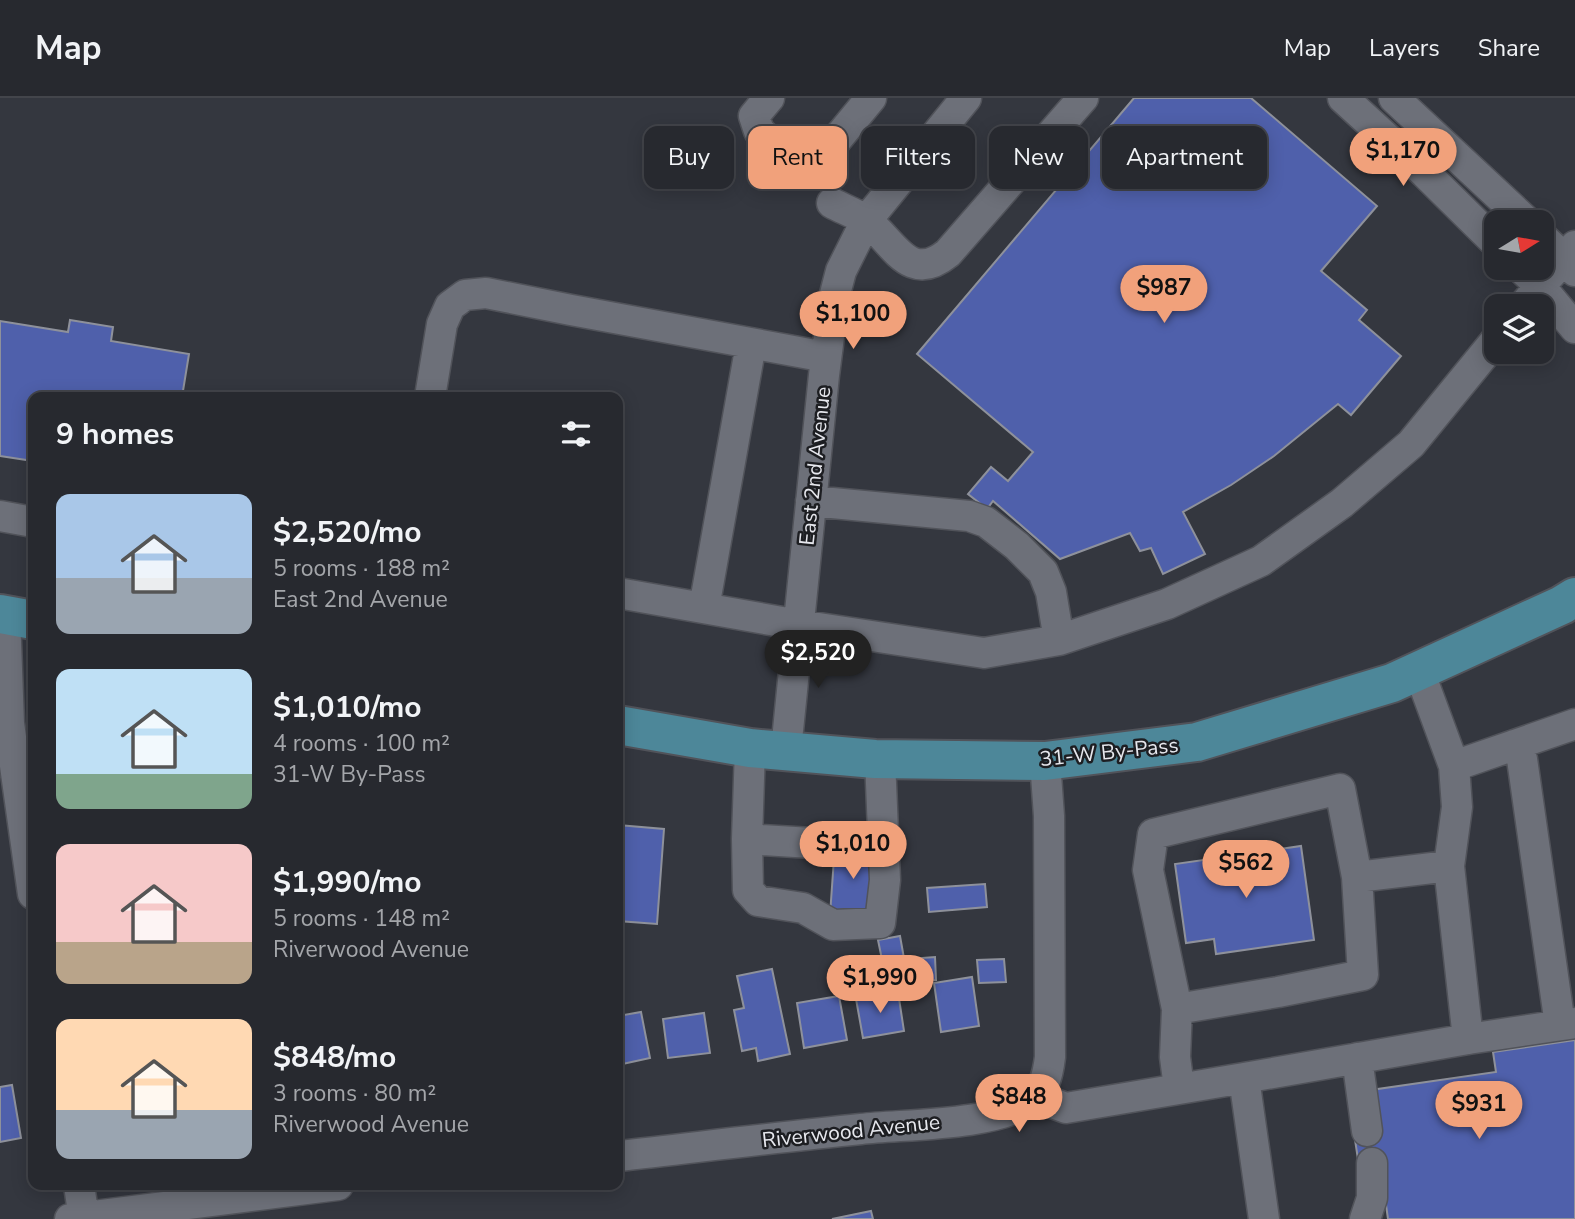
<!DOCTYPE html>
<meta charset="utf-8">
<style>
:root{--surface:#27292f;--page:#33353b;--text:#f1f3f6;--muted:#a4a6aa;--line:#43454b;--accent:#f1a17b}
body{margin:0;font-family:"Nunito Sans",sans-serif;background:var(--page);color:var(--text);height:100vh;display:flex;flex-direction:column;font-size:26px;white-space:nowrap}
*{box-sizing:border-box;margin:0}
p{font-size:23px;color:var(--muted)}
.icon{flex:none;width:38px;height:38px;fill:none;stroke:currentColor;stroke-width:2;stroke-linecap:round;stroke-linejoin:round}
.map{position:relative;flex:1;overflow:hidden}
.sheet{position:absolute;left:28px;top:294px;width:595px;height:798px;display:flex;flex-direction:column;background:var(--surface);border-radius:14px;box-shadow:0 4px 18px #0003,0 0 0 2px var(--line)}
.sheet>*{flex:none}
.hud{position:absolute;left:644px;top:28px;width:665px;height:63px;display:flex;gap:14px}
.needle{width:46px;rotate:79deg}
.tools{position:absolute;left:1484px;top:112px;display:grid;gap:14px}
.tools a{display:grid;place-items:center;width:70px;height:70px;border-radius:14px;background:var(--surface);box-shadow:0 4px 18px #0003,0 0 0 2px var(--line);font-size:35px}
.price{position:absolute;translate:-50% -60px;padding:0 16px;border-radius:24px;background:var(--accent);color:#111;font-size:23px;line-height:46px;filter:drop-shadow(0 2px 4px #0008)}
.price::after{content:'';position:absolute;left:50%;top:42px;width:21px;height:16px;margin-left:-10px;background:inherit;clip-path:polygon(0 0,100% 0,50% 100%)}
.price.on{background:#222;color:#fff}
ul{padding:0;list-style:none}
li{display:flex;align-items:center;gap:21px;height:175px;padding:0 28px}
li span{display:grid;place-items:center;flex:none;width:196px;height:140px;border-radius:14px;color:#555}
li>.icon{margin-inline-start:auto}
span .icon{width:84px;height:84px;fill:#fffc;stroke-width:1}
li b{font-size:30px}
h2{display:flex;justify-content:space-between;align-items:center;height:84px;padding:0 28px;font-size:30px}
.chip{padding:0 24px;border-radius:14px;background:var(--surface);box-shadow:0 4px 18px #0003,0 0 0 2px var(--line);font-size:24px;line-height:63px}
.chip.on{background:var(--accent);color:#111}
header{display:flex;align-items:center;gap:42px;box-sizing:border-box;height:98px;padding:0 35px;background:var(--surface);border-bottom:2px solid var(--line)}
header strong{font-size:33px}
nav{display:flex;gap:38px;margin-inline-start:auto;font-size:24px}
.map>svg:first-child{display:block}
.building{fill:#4f60ab;stroke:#8e919b;stroke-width:2}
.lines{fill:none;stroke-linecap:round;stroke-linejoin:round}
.minor-casing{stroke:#51535a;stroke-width:33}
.major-casing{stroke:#51535a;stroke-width:42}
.minor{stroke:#6d7079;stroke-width:30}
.major{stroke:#4d8799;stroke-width:38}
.labels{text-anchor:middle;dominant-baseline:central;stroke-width:5;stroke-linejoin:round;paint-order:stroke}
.street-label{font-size:21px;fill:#e7e8ee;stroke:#1d1e22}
</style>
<header>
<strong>Map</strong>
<nav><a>Map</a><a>Layers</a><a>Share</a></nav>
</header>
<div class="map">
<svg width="1575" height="1121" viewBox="0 0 1575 1121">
<rect width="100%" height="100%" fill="#34373f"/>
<!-- building -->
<path class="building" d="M1134,0H1251L1377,108L1321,173L1367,212L1359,222L1401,258L1351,317L1338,306L1274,358L1231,387L1183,414L1205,456L1163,476L1151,450L1140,453L1130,435L1060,461L993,403L987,411L968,396L991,369L1008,383L1033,354L917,256Z
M70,222L113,229L111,243L189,256L182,299H33V363L0,358V223L68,234Z
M618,727L664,731L657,826L618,823Z
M835,746L876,749L871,821L830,817Z
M1301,748L1314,842L1216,856L1214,841L1186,845L1175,766Z
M985,786L987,809L929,814L927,790Z
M900,838L907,877L886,881L878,842Z
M935,859L936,882L911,884L909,861Z
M1004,861L1006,884L979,885L977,862Z
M772,871L790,956L758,963L756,950L742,953L734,912L744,910L737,878Z
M972,879L979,928L941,934L934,885Z
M898,894L904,933L863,940L856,901Z
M839,898L847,942L804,950L797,905Z
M641,914L650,960L618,967V918Z
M704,915L710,955L668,960L663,921Z
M1575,942V1121H1388L1380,1064L1359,1068L1354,1035L1371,992L1496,974L1493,954Z
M12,987L21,1040L0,1044V989Z
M871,1113L873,1121H832Z"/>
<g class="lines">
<!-- minor casing -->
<g class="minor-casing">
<path id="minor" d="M769,0L754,18L759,33L802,73L815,68L871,0
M1343,0L1425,75L1496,145
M1394,0L1527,124
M832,105C843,111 857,116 867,123C894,144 909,187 948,155L1083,0
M1542,139L1564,160L1575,173
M1521,170L1539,187L1575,230
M1523,208L1575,148
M430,299L442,226L450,208L465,197L486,195L571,212L826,259
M811,403L969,418L986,424L1017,448L1043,474L1051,494L1059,542
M0,418L33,424
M618,495L799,527L984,555L1059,542L1167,506L1261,463L1342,405L1411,346L1496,242
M704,510L751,246
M5,517L9,625L33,796
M1419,573L1454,668L1575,626
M1514,647L1522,661L1560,927
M750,650L747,741L748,792L758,803L803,810L833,827L880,825L885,782L880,661
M786,652L824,277L834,200L841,173L866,123L966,0
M1454,668L1457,709L1449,768L1468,941
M747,741L812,745
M1177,911L1278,894L1363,877L1357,779
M1357,960L1367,1033
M1244,980L1468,941L1575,925
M1179,990L1175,959L1177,911L1148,772L1153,736L1340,691L1357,779L1449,768
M1036,999L1066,1010L1244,980L1264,1121
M618,1058C699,1049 780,1039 861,1031C906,1026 990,1028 1028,1004C1044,995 1048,976 1050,959L1049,718L1045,663
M79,1087L84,1121
M70,1121L338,1087
M1365,1121L1372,1100V1065"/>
</g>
<!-- major casing -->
<g class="major-casing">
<path id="major" d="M0,516L33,522
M618,627L750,650L875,661L1045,663L1197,644L1392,585L1562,507L1575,499"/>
</g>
<!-- minor -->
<use href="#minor" class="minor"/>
<!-- major -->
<use href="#major" class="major"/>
</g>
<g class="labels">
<!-- street labels -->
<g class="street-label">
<text transform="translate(815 368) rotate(-84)">East 2nd Avenue</text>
<text transform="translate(1109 654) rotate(-6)">31-W By-Pass</text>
<text transform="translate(851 1033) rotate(-6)">Riverwood Avenue</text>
</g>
</g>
</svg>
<div class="tools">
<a><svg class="needle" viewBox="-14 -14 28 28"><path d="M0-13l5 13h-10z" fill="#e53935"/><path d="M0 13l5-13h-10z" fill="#a4a6aa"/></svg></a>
<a><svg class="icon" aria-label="layers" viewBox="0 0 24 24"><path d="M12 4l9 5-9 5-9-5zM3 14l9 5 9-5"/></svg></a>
</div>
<b class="price" style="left:1403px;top:90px">$1,170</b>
<b class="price" style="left:1164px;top:227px">$987</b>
<b class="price" style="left:853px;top:253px">$1,100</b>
<b class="price on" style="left:818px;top:592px">$2,520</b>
<b class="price" style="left:853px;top:783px">$1,010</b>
<b class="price" style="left:1246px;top:802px">$562</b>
<b class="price" style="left:880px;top:917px">$1,990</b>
<b class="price" style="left:1019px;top:1036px">$848</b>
<b class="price" style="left:1479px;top:1043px">$931</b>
<div class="hud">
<a class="chip">Buy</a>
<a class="chip on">Rent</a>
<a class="chip">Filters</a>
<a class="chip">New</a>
<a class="chip">Apartment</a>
</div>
<section class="sheet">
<h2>9 homes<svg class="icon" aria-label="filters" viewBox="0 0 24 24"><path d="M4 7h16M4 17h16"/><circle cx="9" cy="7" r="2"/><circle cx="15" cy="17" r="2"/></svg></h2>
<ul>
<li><span style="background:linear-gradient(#a9c7e8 60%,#9aa5b1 0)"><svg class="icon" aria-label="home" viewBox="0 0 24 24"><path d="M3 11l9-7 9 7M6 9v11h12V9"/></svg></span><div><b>$2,520/mo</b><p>5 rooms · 188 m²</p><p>East 2nd Avenue</p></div></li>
<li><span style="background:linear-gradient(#bfe0f5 75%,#7fa58c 0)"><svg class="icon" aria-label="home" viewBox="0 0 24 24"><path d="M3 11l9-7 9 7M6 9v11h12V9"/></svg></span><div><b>$1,010/mo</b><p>4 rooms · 100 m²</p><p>31-W By-Pass</p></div></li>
<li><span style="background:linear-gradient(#f6c9c9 70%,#b9a48a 0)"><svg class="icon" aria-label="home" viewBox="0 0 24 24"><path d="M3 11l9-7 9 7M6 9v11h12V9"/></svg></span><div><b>$1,990/mo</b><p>5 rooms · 148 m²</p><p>Riverwood Avenue</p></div></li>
<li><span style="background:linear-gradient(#ffd9b3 65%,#9aa5b1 0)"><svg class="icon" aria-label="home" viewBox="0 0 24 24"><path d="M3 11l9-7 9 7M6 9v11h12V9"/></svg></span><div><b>$848/mo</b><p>3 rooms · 80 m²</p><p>Riverwood Avenue</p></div></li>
</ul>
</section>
</div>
